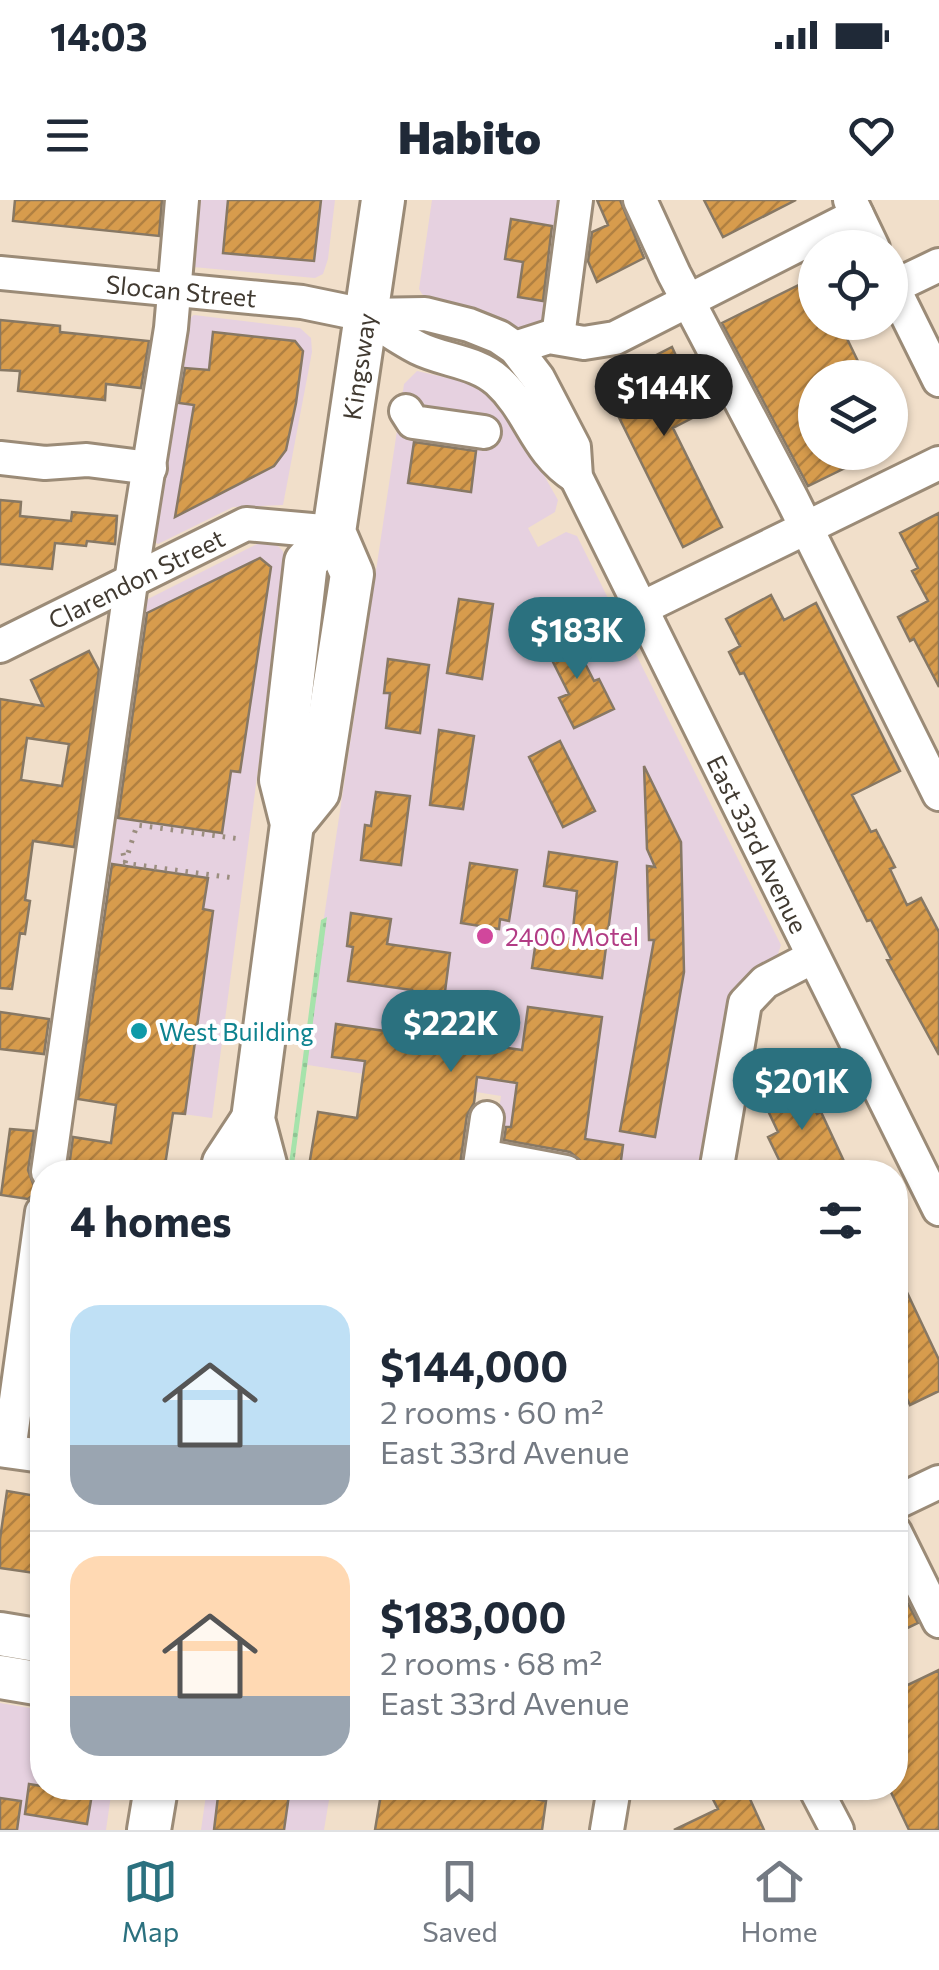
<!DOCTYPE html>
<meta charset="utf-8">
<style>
:root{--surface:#fff;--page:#f6f6f7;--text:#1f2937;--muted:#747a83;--line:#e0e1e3;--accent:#2b717f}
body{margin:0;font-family:Commissioner,sans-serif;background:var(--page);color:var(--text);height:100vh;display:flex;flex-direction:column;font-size:38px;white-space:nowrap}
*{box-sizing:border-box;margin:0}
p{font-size:32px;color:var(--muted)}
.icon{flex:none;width:55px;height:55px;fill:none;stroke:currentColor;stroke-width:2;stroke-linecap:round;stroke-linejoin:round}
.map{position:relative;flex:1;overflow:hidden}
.panel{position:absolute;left:30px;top:960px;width:878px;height:640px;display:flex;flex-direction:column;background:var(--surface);border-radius:40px;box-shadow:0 2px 8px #0004}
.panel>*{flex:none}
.fabs{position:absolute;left:798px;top:30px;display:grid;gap:20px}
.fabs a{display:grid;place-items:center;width:110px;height:110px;border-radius:50%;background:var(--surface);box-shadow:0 2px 8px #0004;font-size:50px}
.price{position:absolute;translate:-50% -85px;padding:0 22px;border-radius:35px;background:var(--accent);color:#fff;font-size:32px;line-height:65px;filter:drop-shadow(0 2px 5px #0008)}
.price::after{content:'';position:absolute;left:50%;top:60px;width:30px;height:22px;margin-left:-15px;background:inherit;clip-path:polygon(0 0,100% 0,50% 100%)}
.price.current{background:#222;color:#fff}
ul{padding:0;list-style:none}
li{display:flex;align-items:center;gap:30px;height:250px;padding:0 40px}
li+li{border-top:2px solid var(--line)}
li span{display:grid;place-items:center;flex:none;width:280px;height:200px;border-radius:30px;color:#555}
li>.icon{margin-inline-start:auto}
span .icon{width:120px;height:120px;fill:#fffc;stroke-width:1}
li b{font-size:42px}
h2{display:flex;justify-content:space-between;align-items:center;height:120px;padding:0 40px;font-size:42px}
.status{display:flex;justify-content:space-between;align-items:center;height:70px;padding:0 50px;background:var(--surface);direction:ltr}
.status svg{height:28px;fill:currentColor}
header{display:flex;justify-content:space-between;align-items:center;height:130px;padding:0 40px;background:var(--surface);font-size:45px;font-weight:800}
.dock{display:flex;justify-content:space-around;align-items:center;height:140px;border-top:2px solid var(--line);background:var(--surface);font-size:28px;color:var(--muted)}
.dock a{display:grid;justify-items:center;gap:5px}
.dock .current{color:var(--accent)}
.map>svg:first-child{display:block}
.commercial{fill:#e6d1e0}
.grass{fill:url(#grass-dots)}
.building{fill:url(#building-hatch);stroke:#877864;stroke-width:2.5;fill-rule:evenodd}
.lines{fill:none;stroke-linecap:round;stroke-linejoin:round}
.minor-casing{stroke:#9b8b77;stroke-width:38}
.major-casing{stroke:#9b8b77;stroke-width:48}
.path{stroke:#9b8e7f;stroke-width:5;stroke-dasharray:2.5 8;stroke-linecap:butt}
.minor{stroke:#fff;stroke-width:32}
.major{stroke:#fff;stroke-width:42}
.hotel-dot{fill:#d1479c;stroke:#fff;stroke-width:4}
.culture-dot{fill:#0f9aa8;stroke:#fff;stroke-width:4}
.labels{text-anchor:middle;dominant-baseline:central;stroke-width:8;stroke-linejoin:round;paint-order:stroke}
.street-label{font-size:25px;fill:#413a31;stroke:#fff}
.hotel-label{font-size:25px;fill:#b23c85;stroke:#fff;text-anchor:start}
.culture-label{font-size:25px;fill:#0d838f;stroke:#fff;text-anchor:start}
</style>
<div class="status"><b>14:03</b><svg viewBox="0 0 49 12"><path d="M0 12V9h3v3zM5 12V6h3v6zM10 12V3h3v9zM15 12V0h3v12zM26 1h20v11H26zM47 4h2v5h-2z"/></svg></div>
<header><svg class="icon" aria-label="menu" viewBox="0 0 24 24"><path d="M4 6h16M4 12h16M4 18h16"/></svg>Habito<svg class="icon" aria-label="heart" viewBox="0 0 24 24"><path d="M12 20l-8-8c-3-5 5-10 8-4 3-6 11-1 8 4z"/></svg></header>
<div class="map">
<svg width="939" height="1630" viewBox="0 0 939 1630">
<defs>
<pattern id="grass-dots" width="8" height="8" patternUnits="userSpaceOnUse" patternTransform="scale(2.5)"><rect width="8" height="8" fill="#a6e3ab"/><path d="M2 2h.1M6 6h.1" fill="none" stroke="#90c494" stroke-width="1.8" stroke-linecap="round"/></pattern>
<pattern id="building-hatch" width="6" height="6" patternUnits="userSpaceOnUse" patternTransform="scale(2.5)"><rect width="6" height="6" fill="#d79c4d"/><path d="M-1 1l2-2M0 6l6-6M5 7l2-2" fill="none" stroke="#b08041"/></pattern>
</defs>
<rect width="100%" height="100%" fill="#f1dfca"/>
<!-- commercial -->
<path class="commercial" d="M182,0H335L328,59L323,74L315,78L193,67Z
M432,0H576L546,122L523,130L433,102L422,94L419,89Z
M194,115L300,128L311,138L312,152L283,305L233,307L158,344L151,340L184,123Z
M417,171L479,185L494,197L516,226L558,300L555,312L528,328L538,347L566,332L577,336L781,745L704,972H608L493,952L501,896L302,864L404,184Z
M263,341L277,345L283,351L285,365L212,918L59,897L142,402Z
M0,1503L42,1510V1588H112L106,1630H0Z
M207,1588H331L324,1630H201Z"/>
<!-- grass -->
<path class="grass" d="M327,717L293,972H288L321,720Z"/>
<!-- building -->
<path class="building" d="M15,0H162L159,36L13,21Z
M228,0H321L314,61L223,53Z
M597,0H620L644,58L597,82L588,61L592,32L608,25Z
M704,0H796L723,37Z
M511,19L552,26L543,101L518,97L523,62L505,59Z
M815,77V122H839L866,178H815V252H878L808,286L722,123Z
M0,120L60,126V132L149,141L141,188L106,184L105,200L18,191L20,171L0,170Z
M213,132L295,141L303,151L296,203L286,250L274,266L175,317L194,205L179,203L185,168L209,170Z
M672,147L702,213L673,228L722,327L683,347L602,183Z
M414,242L476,251L471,292L408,283Z
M0,300L21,302L20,316L71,321L72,312L117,316L115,344L87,341L86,346L55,343L52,369L0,364Z
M939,313V487L914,439L910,441L898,417L928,401L912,371L918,368L900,333Z
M260,358L271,367L240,572L231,571L222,633L118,618L147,413Z
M771,395L784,420L816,403L900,571L852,595L871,632L876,630L895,667L890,669L907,705L921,698L939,732V855L887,760L891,759L871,720L867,721L744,473L740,474L729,452L740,446L726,419Z
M459,399L493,404L482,479L447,473Z
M568,430L594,481L599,479L614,509L574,528L559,498L569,494L543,442Z
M89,451L99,470L74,647L33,641L25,700L30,701L25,734L20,733L12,789L0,788V499L43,506L31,480ZM27,538L69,544L62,586L21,580Z
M388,459L429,465L420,533L386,528L390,493H384Z
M439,530L474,536L463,609L430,605Z
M560,541L595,611L563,627L529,557Z
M644,566L681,642L684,772L655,937L620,931L654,740H649L647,666L655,667L647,649Z
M376,592L410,596L401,665L361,660L365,625L371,626Z
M549,652L617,662L602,778L532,768L537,734L572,739L577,691L544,686Z
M470,663L517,670L509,721L500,719L499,729L461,723Z
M112,664L208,678L203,709L213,711L185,914L173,913L164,972H107L69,967L73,937L111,943L116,905L78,899Z
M351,713L391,719L387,744L450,753L439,838L522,850L528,807L602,817L585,939L623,945L620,968L583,963L570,952L504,940L506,927H511L517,883L477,877L474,903L467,915L459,972H308L318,912L357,918L365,861L332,857L336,824L406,834L412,790L348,781L353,747L347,746Z
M0,812L49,819L44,854L0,849Z
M801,880L817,914L821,912L849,972H785L768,937L778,932L762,898Z
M10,929L34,931L28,970L34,986L33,995L28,999L1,995Z
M895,1067L939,1160V1191L910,1205L895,1174Z
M7,1291L42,1297V1374L0,1368V1339Z
M905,1398L918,1423L895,1434V1403Z
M939,1470V1630H909L889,1588H895V1491Z
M29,1584L92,1594L87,1624L25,1614Z
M219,1588H290L284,1630H214Z
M382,1588H520L518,1596L546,1601L542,1630H375Z
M707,1588H745L764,1630H674L718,1609Z
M0,1598L21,1601L17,1630H0Z"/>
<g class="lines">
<!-- minor casing -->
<g class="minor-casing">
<g id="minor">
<path d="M640,0L674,74L792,299L939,594"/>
<path d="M850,0L873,48"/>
<path id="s1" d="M0,73L302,102L365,115L425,114L469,125L499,137L515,148L538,178L574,247L576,277L939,1009"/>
<path d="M890,81L939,180"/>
<path d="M893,87L939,65"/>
<path d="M365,115C382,126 400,139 418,148C444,161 476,161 498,181C532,212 534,250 576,277"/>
<path d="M558,137L576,0"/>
<path d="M515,148L549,137L584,143L615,138L857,15"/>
<path d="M406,211L413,222L484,232"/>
<path d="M0,258L45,263L87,260L150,268"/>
<path d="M642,408L939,263"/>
<path id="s2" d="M0,446L246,324L334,332"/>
<path d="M482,956L566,972"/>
<path d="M48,972L136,347L171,128L182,0"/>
<path d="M479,972L487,918"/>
<path d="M716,972L745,803L765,782L813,757"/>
<path d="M0,1250L42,1256"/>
<path d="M9,1251L42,1012"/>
<path d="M895,1303L939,1282"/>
<path d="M895,1332L939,1421"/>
<path d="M815,1588L837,1630"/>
<path d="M607,1630L614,1588"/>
</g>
</g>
<!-- major casing -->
<g class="major-casing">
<g id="major">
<path id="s3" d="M292,624L318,592L352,374L334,332L383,0"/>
<path d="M222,972L224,963L253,919"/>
<path d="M267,972L253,919L292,624L281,580L306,362L334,332"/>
<path d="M0,1434L42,1441"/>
<path d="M0,1477L42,1484"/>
<path d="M149,1630L156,1588"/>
</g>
</g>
<!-- path -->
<path class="path" d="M123,653L125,663L137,625L240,639
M123,663L234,678"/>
<!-- minor -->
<use href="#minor" class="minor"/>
<!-- major -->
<use href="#major" class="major"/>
</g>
<!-- markers -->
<circle class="hotel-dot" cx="485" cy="736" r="10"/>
<circle class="culture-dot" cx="139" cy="831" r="10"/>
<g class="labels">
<!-- street labels -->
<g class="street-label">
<text stroke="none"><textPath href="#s1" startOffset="182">Slocan Street</textPath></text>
<text stroke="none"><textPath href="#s3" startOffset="475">Kingsway</textPath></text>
<text stroke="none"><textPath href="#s2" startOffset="152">Clarendon Street</textPath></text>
<text stroke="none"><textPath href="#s1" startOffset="1080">East 33rd Avenue</textPath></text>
</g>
<!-- hotel labels -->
<g class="hotel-label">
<text x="505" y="736">2400 Motel</text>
</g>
<!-- culture labels -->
<g class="culture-label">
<text x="159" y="831">West Building</text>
</g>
</g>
</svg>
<div class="fabs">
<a><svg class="icon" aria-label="locate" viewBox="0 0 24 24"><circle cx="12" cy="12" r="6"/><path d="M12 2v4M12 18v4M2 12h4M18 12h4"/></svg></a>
<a><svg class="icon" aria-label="layers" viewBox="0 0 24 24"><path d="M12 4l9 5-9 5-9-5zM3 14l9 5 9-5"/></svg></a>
</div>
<b class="price current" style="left:664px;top:239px">$144K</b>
<b class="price" style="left:577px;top:482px">$183K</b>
<b class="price" style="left:451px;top:875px">$222K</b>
<b class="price" style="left:802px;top:933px">$201K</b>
<section class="panel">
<h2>4 homes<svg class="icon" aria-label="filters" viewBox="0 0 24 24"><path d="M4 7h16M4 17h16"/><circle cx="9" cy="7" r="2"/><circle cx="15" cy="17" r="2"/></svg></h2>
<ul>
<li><span style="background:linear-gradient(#bfe0f5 70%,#9aa5b1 0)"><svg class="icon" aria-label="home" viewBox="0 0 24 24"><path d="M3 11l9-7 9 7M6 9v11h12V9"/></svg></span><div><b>$144,000</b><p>2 rooms · 60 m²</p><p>East 33rd Avenue</p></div></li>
<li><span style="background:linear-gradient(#ffd9b3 70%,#9aa5b1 0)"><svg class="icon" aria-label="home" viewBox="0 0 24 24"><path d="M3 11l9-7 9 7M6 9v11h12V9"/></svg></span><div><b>$183,000</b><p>2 rooms · 68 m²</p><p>East 33rd Avenue</p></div></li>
</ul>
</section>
</div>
<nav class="dock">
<a class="current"><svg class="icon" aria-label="map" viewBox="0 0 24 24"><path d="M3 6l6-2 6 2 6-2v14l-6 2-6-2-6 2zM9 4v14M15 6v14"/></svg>Map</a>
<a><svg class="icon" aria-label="saved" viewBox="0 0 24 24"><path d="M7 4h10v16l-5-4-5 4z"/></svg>Saved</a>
<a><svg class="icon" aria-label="home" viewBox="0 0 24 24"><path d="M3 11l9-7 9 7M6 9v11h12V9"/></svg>Home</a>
</nav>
